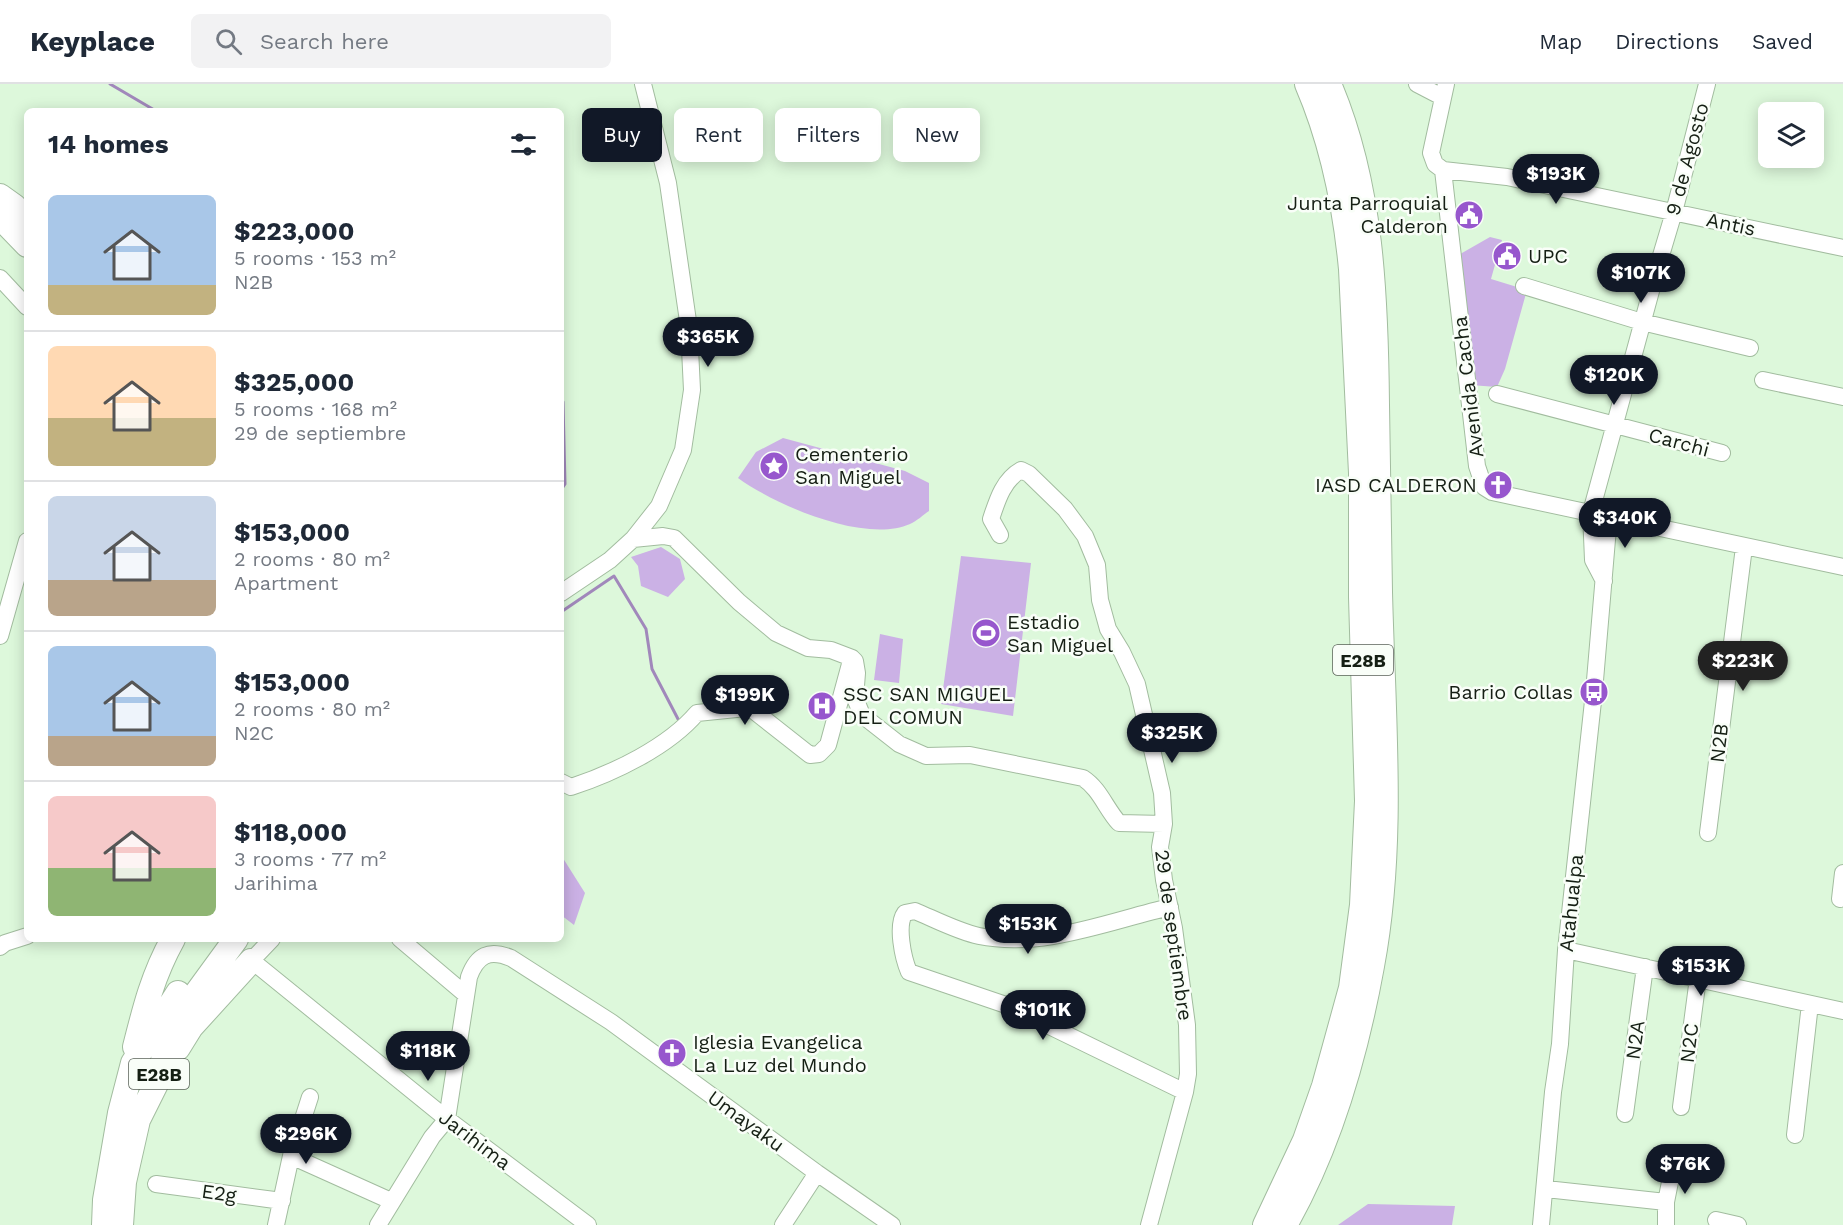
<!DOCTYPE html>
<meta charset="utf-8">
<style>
:root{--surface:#fff;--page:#f2f2f3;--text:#1f2937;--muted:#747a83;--line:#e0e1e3;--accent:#111827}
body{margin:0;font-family:"Work Sans",sans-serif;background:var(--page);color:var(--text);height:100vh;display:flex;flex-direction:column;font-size:22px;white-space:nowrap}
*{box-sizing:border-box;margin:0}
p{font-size:20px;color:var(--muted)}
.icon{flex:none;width:33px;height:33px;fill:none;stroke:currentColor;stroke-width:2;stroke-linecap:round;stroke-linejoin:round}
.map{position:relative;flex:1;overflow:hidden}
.side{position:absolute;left:24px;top:24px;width:540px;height:834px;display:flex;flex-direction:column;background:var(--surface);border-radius:9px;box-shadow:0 3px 15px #0003}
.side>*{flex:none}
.hud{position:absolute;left:582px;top:24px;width:570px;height:54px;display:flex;gap:12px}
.buttons{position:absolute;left:1758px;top:18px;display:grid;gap:12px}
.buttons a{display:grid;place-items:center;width:66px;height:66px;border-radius:9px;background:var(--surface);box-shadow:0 3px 15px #0003;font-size:30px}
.price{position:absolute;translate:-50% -51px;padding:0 14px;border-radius:21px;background:var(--accent);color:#fff;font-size:20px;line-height:39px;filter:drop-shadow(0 2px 3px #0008)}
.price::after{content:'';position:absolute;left:50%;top:36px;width:18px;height:14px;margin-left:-9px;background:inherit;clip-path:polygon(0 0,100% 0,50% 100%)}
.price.on{background:#222;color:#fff}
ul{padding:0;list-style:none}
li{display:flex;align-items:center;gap:18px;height:150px;padding:0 24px}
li+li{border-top:2px solid var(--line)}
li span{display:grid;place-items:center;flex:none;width:168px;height:120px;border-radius:9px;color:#555}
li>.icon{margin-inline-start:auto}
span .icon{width:72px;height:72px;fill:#fffc;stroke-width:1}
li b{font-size:26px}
h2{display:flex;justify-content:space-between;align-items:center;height:72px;padding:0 24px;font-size:26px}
.pill{padding:0 21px;border-radius:9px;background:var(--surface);box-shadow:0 3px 15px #0003;font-size:21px;line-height:54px}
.pill.on{background:var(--accent);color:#fff}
header{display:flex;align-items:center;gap:36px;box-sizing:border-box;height:84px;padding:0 30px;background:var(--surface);border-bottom:2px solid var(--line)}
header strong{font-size:28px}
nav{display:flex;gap:33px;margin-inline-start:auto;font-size:21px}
.search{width:420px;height:54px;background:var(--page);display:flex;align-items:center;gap:15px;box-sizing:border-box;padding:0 21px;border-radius:9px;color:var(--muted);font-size:22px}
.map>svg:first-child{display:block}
.green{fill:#cbb1e5}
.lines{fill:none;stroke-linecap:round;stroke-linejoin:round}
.stream{stroke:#a188bb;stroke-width:3}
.minor-casing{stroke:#a2bc9f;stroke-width:18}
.highway-casing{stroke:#a2bc9f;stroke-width:26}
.minor{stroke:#fff;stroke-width:16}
.highway{stroke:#fff;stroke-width:24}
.labels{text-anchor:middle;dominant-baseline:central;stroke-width:5;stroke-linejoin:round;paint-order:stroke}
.shield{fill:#f9fef8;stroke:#596258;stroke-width:1.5}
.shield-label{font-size:18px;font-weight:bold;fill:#151f14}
.street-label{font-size:20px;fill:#151f14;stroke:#f9fef8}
.poi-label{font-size:20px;fill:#151f14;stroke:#f9fef8;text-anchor:start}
</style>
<header>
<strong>Keyplace</strong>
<div class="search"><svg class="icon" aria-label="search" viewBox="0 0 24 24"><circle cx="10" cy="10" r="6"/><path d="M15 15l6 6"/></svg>Search here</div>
<nav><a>Map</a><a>Directions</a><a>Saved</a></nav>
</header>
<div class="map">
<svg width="1843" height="1141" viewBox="0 0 1843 1141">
<rect width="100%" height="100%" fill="#ddf8db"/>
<!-- green -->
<path class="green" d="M1490,153L1502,156L1491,195L1527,206L1505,285L1497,303L1470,301L1455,173Z
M783,354L905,387L929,399V427C923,431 917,437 910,440C865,460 775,421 738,394L756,368Z
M661,463L680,475L685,495L668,513L641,502L638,482L631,473Z
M961,472L1031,479L1013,632L941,620Z
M880,550L903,555L899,599L874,596Z
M561,771L585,809L574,841L561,831Z
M1368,1120L1455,1122L1452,1141H1338Z"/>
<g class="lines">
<!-- stream -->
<path class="stream" d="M110,0L156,27
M561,313L563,318L565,400L561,406
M561,528L614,492L646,545L652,585L678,635"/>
<!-- minor casing -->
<g class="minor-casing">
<path id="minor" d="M1417,0L1442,13
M1443,86L1477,382L1484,403L1492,408L1843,483
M1443,86L1507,93L1843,164
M1443,86L1435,80L1431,69L1446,0
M0,194L27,223
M1524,202L1642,238L1750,264
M1763,296L1843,313
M1497,310L1722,369
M1000,451L991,435C997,417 1003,396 1021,386L1029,390L1065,425L1085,452L1097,481L1100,516L1108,545L1122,568L1137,600L1162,709L1164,740L1160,763L1164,796L1174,844L1187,941L1188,990L1185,1008L1149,1141
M633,455L663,452L674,454L739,518L776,549L808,564L831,566L852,574L855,577L857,589L855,614L862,631L899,660L926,672L970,671L1083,694C1100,705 1106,725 1119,739L1164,740
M1604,497L1593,476L1591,428L1657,185L1674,128L1707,0
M561,509L610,476L633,455L659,422L683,366L692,306L689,244L668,99L643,0
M0,552L27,457
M561,698L571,703C614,689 668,663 697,629L746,624L754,627L810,671L819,670L828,661L850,580
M1708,749L1744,463
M1840,815L1843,789
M1170,823C1109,837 1043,865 979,852C959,848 934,835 915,827L905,829C896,841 903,874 909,888L1006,921L1185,1008
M400,855L465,910
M0,863L5,859L27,852
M1566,866L1843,927
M251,876L447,1035L588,1141
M251,877L272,855
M1681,1023L1698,894
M1625,1030L1645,883
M1795,1051L1810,920
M291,1072L391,1117
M156,1100L282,1117
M1546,1105L1666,1118
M1716,1136L1738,1141
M276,1141L291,1072L310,1013
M378,1141L432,1053L447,1035L469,893C477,871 489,865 511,874L611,938L817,1089L892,1141
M783,1141L817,1089
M1541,1141L1553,1008L1560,960L1566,866L1594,608L1609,432
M1666,1141V1118L1674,1078"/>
</g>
<!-- highway casing -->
<g class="highway-casing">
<path id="highway" d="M0,112L14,122L27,136
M0,133L27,161
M135,963C145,923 153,891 173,855
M178,964L191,943L251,877
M104,1141L105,1116L120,1029L133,979L178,909
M121,1141L124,1098L138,1036L159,994L165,967L172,950L182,929L236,855
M1265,1141L1305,1056L1324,1002L1351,904L1362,821L1367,717L1361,513V389L1351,185C1345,122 1332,58 1307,0
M1285,1141C1330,1062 1356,970 1372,882C1395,759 1383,632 1380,508C1379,446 1378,384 1377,321C1376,213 1372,100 1329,0"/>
</g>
<!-- minor -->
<use href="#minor" class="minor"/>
<!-- highway -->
<use href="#highway" class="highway"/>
</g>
<!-- icons -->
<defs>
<g id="civic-disc" transform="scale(1.5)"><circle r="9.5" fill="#9757cd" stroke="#f9fef8"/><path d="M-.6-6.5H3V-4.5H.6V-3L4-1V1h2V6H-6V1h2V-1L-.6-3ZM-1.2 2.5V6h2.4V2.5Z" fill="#fff"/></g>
<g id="sight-disc" transform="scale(1.5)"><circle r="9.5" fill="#9757cd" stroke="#f9fef8"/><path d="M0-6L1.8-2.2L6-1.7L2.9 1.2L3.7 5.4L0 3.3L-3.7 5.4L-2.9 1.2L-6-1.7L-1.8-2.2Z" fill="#fff"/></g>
<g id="church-disc" transform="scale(1.5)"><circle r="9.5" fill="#9757cd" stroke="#f9fef8"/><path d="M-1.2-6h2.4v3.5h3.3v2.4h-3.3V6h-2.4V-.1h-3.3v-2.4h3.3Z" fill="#fff"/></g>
<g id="stadium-disc" transform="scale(1.5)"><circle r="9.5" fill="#9757cd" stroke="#f9fef8"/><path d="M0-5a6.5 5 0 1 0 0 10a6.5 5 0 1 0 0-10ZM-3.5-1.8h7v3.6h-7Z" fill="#fff"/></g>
<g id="bus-disc" transform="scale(1.5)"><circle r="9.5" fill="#9757cd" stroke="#f9fef8"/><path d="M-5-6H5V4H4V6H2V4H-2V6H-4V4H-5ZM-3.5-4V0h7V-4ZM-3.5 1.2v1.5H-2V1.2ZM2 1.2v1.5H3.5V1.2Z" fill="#fff"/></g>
<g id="hospital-disc" transform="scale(1.5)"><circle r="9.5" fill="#9757cd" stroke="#f9fef8"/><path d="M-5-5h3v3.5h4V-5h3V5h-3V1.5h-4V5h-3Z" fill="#fff"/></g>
</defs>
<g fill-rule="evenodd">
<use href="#civic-disc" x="1469" y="131"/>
<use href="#civic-disc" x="1507" y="172"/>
<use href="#sight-disc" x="774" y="382"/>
<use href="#church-disc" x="1498" y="401"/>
<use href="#stadium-disc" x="986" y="549"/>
<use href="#bus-disc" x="1594" y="608"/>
<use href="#hospital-disc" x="822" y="622"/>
<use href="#church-disc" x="672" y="969"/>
</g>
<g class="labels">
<!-- shield labels -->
<g class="shield">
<rect x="1333" y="561" width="60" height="30" rx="4.5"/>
<rect x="129" y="975" width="60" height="30" rx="4.5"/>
</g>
<g class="shield-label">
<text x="1363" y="576">E28B</text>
<text x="159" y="990">E28B</text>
</g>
<!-- street labels -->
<g class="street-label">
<text transform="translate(1687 75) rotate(-75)">9 de Agosto</text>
<text transform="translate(1731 140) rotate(12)">Antis</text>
<text transform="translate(1468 303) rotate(-97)">Avenida Cacha</text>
<text transform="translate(1679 358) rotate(15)">Carchi</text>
<text transform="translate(1719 659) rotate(-83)">N2B</text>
<text transform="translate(1571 819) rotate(-84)">Atahualpa</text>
<text transform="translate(1174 851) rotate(82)">29 de septiembre</text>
<text transform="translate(1635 956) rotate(-82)">N2A</text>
<text transform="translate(1689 959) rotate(-83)">N2C</text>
<text transform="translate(746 1037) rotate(36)">Umayaku</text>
<text transform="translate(475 1056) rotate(37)">Jarihima</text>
<text transform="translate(219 1109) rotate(8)">E2g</text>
</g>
<!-- poi labels -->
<g class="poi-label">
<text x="1448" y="119" text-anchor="end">Junta Parroquial<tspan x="1448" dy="23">Calderon</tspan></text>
<text x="1528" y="172">UPC</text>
<text x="795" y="370">Cementerio<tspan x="795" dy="23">San Miguel</tspan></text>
<text x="1477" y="401" text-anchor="end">IASD CALDERON</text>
<text x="1007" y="538">Estadio<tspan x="1007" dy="23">San Miguel</tspan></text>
<text x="1573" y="608" text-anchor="end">Barrio Collas</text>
<text x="843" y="610">SSC SAN MIGUEL<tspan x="843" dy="23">DEL COMUN</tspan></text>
<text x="693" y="958">Iglesia Evangelica<tspan x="693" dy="23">La Luz del Mundo</tspan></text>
</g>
</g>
</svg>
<div class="buttons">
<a><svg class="icon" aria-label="layers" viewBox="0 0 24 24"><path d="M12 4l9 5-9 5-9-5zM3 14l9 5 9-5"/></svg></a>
</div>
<b class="price" style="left:1556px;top:121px">$193K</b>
<b class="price" style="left:1641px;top:220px">$107K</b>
<b class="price" style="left:708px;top:284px">$365K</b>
<b class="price" style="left:1614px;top:322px">$120K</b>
<b class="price" style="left:1625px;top:465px">$340K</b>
<b class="price on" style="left:1743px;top:608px">$223K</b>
<b class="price" style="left:745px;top:642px">$199K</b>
<b class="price" style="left:1172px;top:680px">$325K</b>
<b class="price" style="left:1028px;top:871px">$153K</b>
<b class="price" style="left:1701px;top:913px">$153K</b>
<b class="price" style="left:1043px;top:957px">$101K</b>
<b class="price" style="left:428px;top:998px">$118K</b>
<b class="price" style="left:306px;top:1081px">$296K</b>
<b class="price" style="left:1685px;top:1111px">$76K</b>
<div class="hud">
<a class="pill on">Buy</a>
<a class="pill">Rent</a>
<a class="pill">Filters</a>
<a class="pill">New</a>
</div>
<section class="side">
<h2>14 homes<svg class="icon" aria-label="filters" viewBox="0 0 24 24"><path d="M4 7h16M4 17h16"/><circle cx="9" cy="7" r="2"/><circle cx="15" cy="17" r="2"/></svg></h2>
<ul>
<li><span style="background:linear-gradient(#a9c7e8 75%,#c2b280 0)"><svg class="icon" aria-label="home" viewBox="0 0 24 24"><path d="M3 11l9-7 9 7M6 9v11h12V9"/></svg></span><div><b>$223,000</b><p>5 rooms · 153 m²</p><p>N2B</p></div></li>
<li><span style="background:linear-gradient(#ffd9b3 60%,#c2b280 0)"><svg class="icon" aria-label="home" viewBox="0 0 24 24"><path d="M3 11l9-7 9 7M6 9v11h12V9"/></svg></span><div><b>$325,000</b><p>5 rooms · 168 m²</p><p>29 de septiembre</p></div></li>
<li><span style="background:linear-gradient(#c9d6e8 70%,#b9a48a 0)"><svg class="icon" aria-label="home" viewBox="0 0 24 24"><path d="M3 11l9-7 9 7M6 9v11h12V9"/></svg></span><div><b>$153,000</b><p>2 rooms · 80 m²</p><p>Apartment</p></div></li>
<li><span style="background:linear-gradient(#a9c7e8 75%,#b9a48a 0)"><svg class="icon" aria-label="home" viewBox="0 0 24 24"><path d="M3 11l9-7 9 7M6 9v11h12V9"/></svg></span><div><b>$153,000</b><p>2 rooms · 80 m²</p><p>N2C</p></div></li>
<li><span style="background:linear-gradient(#f6c9c9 60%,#8fb573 0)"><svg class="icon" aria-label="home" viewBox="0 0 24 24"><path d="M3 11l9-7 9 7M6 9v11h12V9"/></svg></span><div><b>$118,000</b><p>3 rooms · 77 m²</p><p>Jarihima</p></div></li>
</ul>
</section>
</div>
